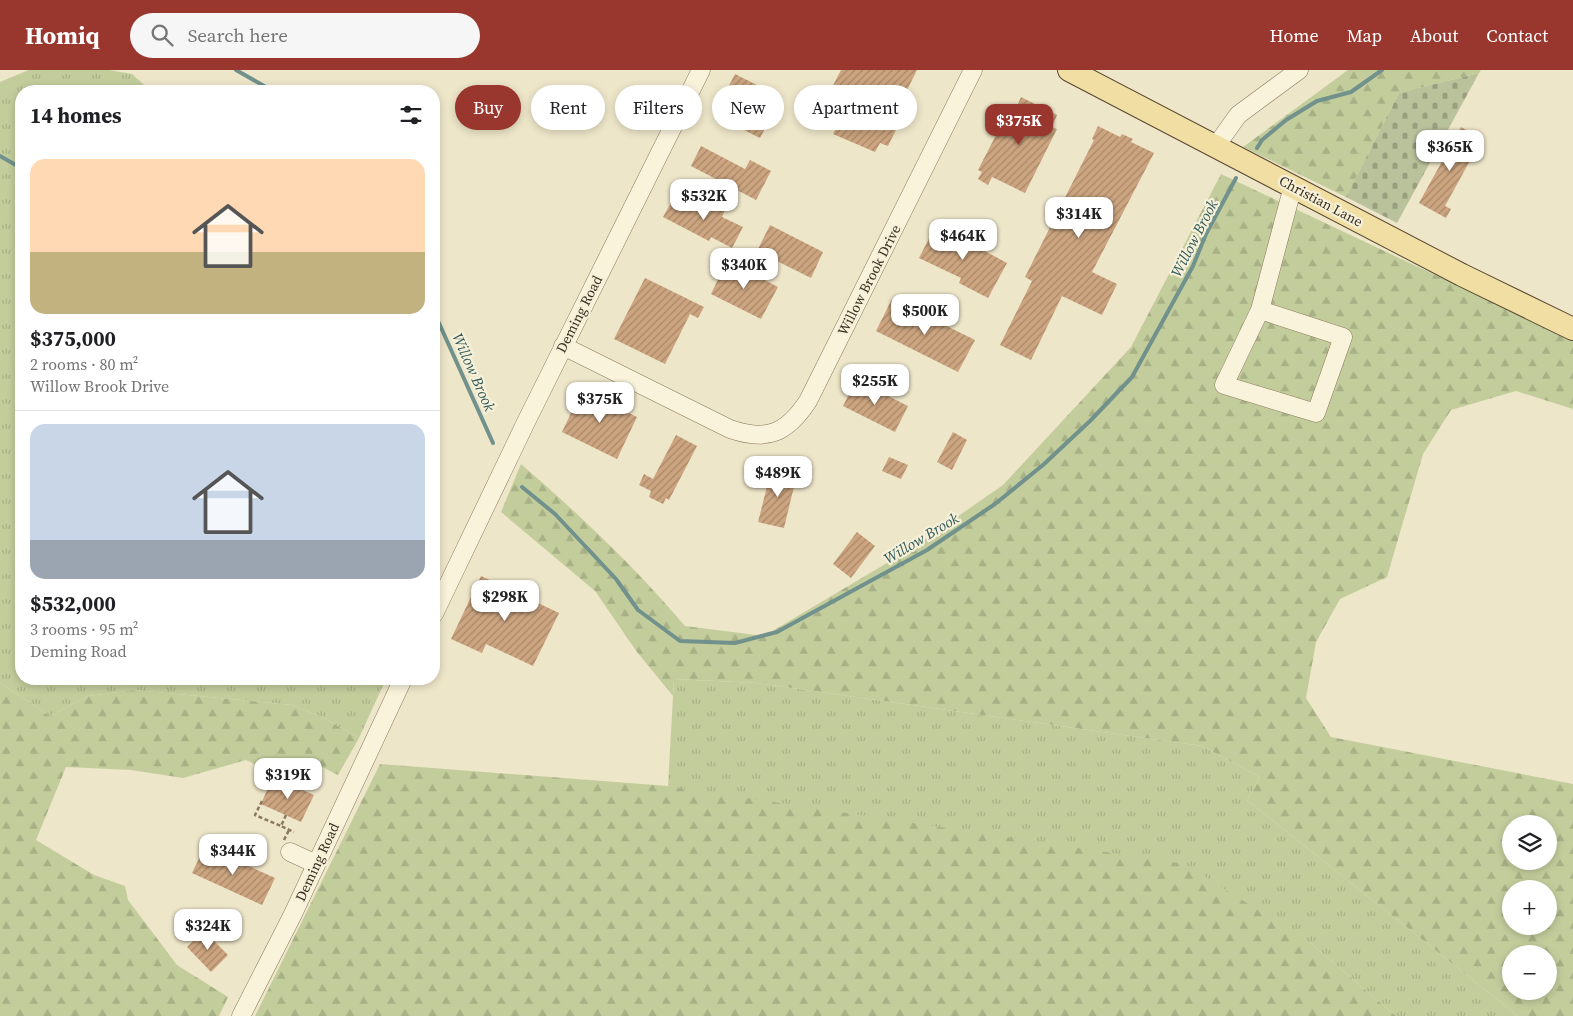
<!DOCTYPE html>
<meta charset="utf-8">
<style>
:root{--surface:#fff;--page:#f6f6f6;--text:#202124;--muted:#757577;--line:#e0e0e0;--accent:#99362e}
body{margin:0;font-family:"Source Serif 4",serif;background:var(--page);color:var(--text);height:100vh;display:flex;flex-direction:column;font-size:19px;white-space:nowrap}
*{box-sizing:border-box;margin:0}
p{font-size:16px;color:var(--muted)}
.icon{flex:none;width:28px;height:28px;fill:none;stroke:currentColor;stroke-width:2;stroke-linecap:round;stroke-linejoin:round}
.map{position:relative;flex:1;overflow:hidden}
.sheet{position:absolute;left:15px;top:15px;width:425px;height:600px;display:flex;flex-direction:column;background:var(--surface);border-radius:20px;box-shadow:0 2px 8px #0003}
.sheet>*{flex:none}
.top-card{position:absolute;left:455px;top:15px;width:475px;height:45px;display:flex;gap:10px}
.fabs{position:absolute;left:1502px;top:745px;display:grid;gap:10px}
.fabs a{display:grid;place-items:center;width:55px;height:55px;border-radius:50%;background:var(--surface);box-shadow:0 2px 8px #0003;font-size:25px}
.price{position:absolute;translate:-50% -42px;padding:0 11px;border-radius:10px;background:#fff;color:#222;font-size:16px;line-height:32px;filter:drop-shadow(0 1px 2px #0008)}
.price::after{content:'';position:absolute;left:50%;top:30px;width:15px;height:11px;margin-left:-8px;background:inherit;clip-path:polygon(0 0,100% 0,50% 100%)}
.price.current{background:var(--accent);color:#fff}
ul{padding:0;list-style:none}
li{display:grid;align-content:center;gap:10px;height:265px;padding:0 15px}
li+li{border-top:1px solid var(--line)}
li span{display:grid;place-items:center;height:155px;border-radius:15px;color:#555}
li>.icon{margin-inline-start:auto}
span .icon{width:90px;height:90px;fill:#fffc;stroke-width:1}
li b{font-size:21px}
h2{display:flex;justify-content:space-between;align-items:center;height:60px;padding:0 15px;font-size:21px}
.pill{padding:0 18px;border-radius:22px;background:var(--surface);box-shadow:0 2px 8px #0003;font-size:18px;line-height:45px}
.pill.current{background:var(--accent);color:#fff}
header{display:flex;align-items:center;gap:30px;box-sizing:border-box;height:70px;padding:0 25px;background:var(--accent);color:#fff}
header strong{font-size:24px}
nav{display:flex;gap:28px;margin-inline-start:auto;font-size:18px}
.search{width:350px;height:45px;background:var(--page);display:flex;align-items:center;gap:12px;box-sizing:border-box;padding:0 18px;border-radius:28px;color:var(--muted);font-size:19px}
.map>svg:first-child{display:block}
.grass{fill:url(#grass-tufts)}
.forest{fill:url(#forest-firs);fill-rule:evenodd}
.cemetery{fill:url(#cemetery-stones)}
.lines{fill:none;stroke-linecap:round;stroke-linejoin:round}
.stream{stroke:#70918c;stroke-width:4}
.building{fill:url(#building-hatch)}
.minor-casing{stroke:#8b795e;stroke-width:19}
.major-casing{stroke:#594731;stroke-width:24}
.path{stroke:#8b795e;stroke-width:2.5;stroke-dasharray:4 2.5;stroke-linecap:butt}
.minor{stroke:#f9f3dc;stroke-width:18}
.major{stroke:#f0dea2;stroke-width:22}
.labels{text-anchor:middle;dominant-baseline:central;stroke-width:4.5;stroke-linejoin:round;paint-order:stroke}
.street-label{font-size:14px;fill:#3b3021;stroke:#f6f0d9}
.water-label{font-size:15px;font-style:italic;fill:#305a5b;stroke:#f6f0d9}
</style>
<header>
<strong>Homiq</strong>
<div class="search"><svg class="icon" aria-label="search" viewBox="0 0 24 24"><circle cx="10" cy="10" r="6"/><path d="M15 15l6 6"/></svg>Search here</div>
<nav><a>Home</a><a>Map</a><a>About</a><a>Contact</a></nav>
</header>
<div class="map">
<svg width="1573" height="946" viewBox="0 0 1573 946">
<defs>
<pattern id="grass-tufts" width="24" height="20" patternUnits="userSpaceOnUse" patternTransform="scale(1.25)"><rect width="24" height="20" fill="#c3cd9c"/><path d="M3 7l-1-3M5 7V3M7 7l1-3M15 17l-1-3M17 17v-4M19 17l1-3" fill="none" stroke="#a8b086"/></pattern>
<pattern id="forest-firs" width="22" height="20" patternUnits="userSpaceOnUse" patternTransform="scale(1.25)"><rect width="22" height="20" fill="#c3cd9c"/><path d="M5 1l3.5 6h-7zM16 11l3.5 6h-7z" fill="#a8b086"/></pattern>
<pattern id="cemetery-stones" width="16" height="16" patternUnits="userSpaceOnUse" patternTransform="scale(1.25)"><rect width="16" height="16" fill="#bac29b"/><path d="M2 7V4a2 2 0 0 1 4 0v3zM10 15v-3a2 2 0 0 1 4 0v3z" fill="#989e7e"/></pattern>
<pattern id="building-hatch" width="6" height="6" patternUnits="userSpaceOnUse" patternTransform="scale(1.25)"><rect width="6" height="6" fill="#cca580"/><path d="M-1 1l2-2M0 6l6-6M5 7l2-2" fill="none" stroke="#a78768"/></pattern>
</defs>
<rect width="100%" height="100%" fill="#eee6c9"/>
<!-- grass -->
<path class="grass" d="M29,0H109L132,4L151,21H21V609H386L359,668L322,647L292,635L135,620L88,626L50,646L0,613V12Z
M674,609L757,613L1202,676L1260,707L1247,730L1518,946H1396L1310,873L668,716Z"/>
<!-- forest -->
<path class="forest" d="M1348,0H1481L1479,3L1399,23L1346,127L1243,77Z
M1221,104L1573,270V339L1516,321L1451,340L1423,384L1387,507L1340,529L1316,572L1306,628L1331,667L1573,714V946H1518L1247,730L1260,707L1202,676L757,613L674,609L673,626L637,582L595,521L501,442L521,394C579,444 635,497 685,556L764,566L914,477L1003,415L1131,277ZM1511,754H1549V791H1511ZM1511,819H1549V856H1511ZM1511,884H1549V921H1511Z
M0,613L50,646L88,626L135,620L292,635L322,647L359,668L338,705L310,691L277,705L246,690L183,708L131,700L66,697L36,770L94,805L125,816L128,830L177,895L228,927L219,946H0Z
M380,694L668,716L1185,794L1310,873L1396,946H255Z"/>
<!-- cemetery -->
<path class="cemetery" d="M1479,3L1397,153L1346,127L1399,23Z"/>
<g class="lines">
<!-- stream -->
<path class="stream" d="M236,0L273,21
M1257,78L1262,70L1286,50L1317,31L1351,22L1382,0
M0,86L21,98
M434,242L493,373
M522,417L555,444L616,509L638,540L680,571L735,573L777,562L927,480L995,434L1043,395L1091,350L1132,307L1193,196L1206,164L1236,108"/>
</g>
<!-- building -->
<path class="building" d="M841,0H917L890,54L897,58L888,76L880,73L875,82L833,64L842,47L822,37Z
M735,4L781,27L774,43L779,46L775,54L769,51L760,68L714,45Z
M1021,27L1057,45L1052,57L1057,59L1025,123L992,107L988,115L978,109L982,102L978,100L1011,36L1016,39Z
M1098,56L1120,67L1122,64L1133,69L1131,72L1154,83L1092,202L1117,214L1102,245L1062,226L1031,290L1000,275L1032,211L1025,207L1094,70L1092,69Z
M1461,57L1482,69L1445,136L1451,139L1446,148L1419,133Z
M701,76L745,99L750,90L771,101L756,130L691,96Z
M674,127L700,140L706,130L725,140L722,147L743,157L732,178L711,167L709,171L663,147Z
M770,155L823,182L811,208L757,181Z
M936,155L1007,193L988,228L959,213L961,208L919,188Z
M727,191L778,217L761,249L711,224Z
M645,208L704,237L698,248L690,244L665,294L614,269Z
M892,229L975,270L958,302L876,261Z
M856,310L908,336L895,362L843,336Z
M582,320L637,347L617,389L562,362Z
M953,362L967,370L952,400L937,392Z
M676,365L697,376L669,430L666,428L663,434L649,427L651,421L639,415L644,404L653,409Z
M889,387L908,395L901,409L882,401Z
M772,397L797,404L784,458L758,452Z
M857,462L875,476L851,508L833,494Z
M481,506L559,543L533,596L486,574L482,583L451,569Z
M280,710L314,725L301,752L261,734L270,713L277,717Z
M205,776L275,808L262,835L192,803Z
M204,861L228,885L211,902L187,877Z"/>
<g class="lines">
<!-- minor casing -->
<g class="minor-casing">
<path id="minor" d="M1216,76L1238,45L1299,0
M1260,240L1343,267L1316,343L1224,315L1260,240L1293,116
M563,276L730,359C767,372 787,363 808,331L973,0
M434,544L526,352L701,0
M290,782L316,794
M241,946L293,844L403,609"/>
</g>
<!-- major casing -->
<g class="major-casing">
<path id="major" d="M1069,0L1462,205L1573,259"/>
</g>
<!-- path -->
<path class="path" d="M262,731L255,745L281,756
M286,745L281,756L294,762
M284,770L289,760"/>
<!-- minor -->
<use href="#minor" class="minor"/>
<!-- major -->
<use href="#major" class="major"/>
</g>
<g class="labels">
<!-- street labels -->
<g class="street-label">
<text transform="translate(1321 131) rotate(28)">Christian Lane</text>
<text transform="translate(869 210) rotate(-63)">Willow Brook Drive</text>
<text transform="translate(579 244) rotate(-63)">Deming Road</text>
<text transform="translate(317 792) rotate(-65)">Deming Road</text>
</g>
<!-- water labels -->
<g class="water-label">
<text transform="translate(1194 168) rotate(-63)">Willow Brook</text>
<text transform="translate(474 302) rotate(66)">Willow Brook</text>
<text transform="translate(921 468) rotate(-31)">Willow Brook</text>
</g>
</g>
</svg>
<div class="fabs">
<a><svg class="icon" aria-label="layers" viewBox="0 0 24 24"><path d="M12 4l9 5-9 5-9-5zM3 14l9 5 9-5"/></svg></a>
<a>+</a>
<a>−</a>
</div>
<b class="price current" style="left:1019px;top:76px">$375K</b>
<b class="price" style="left:1450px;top:102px">$365K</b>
<b class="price" style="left:704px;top:151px">$532K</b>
<b class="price" style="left:1079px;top:169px">$314K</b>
<b class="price" style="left:963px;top:191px">$464K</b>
<b class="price" style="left:744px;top:220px">$340K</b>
<b class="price" style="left:925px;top:266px">$500K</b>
<b class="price" style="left:875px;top:336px">$255K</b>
<b class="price" style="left:600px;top:354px">$375K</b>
<b class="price" style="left:778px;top:428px">$489K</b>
<b class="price" style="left:505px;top:552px">$298K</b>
<b class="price" style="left:288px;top:730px">$319K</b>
<b class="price" style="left:233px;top:806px">$344K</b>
<b class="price" style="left:208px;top:881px">$324K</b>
<div class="top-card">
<a class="pill current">Buy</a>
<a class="pill">Rent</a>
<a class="pill">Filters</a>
<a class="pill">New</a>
<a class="pill">Apartment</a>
</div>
<section class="sheet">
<h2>14 homes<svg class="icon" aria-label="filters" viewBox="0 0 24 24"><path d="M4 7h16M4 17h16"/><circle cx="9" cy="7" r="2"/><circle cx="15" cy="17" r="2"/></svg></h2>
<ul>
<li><span style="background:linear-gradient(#ffd9b3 60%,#c2b280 0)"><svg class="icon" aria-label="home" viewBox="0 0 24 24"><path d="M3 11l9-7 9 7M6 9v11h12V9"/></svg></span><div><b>$375,000</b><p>2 rooms · 80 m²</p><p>Willow Brook Drive</p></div></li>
<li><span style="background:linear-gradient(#c9d6e8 75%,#9aa5b1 0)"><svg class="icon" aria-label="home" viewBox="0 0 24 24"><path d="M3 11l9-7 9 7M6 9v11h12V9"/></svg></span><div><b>$532,000</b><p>3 rooms · 95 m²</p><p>Deming Road</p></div></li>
</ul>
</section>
</div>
